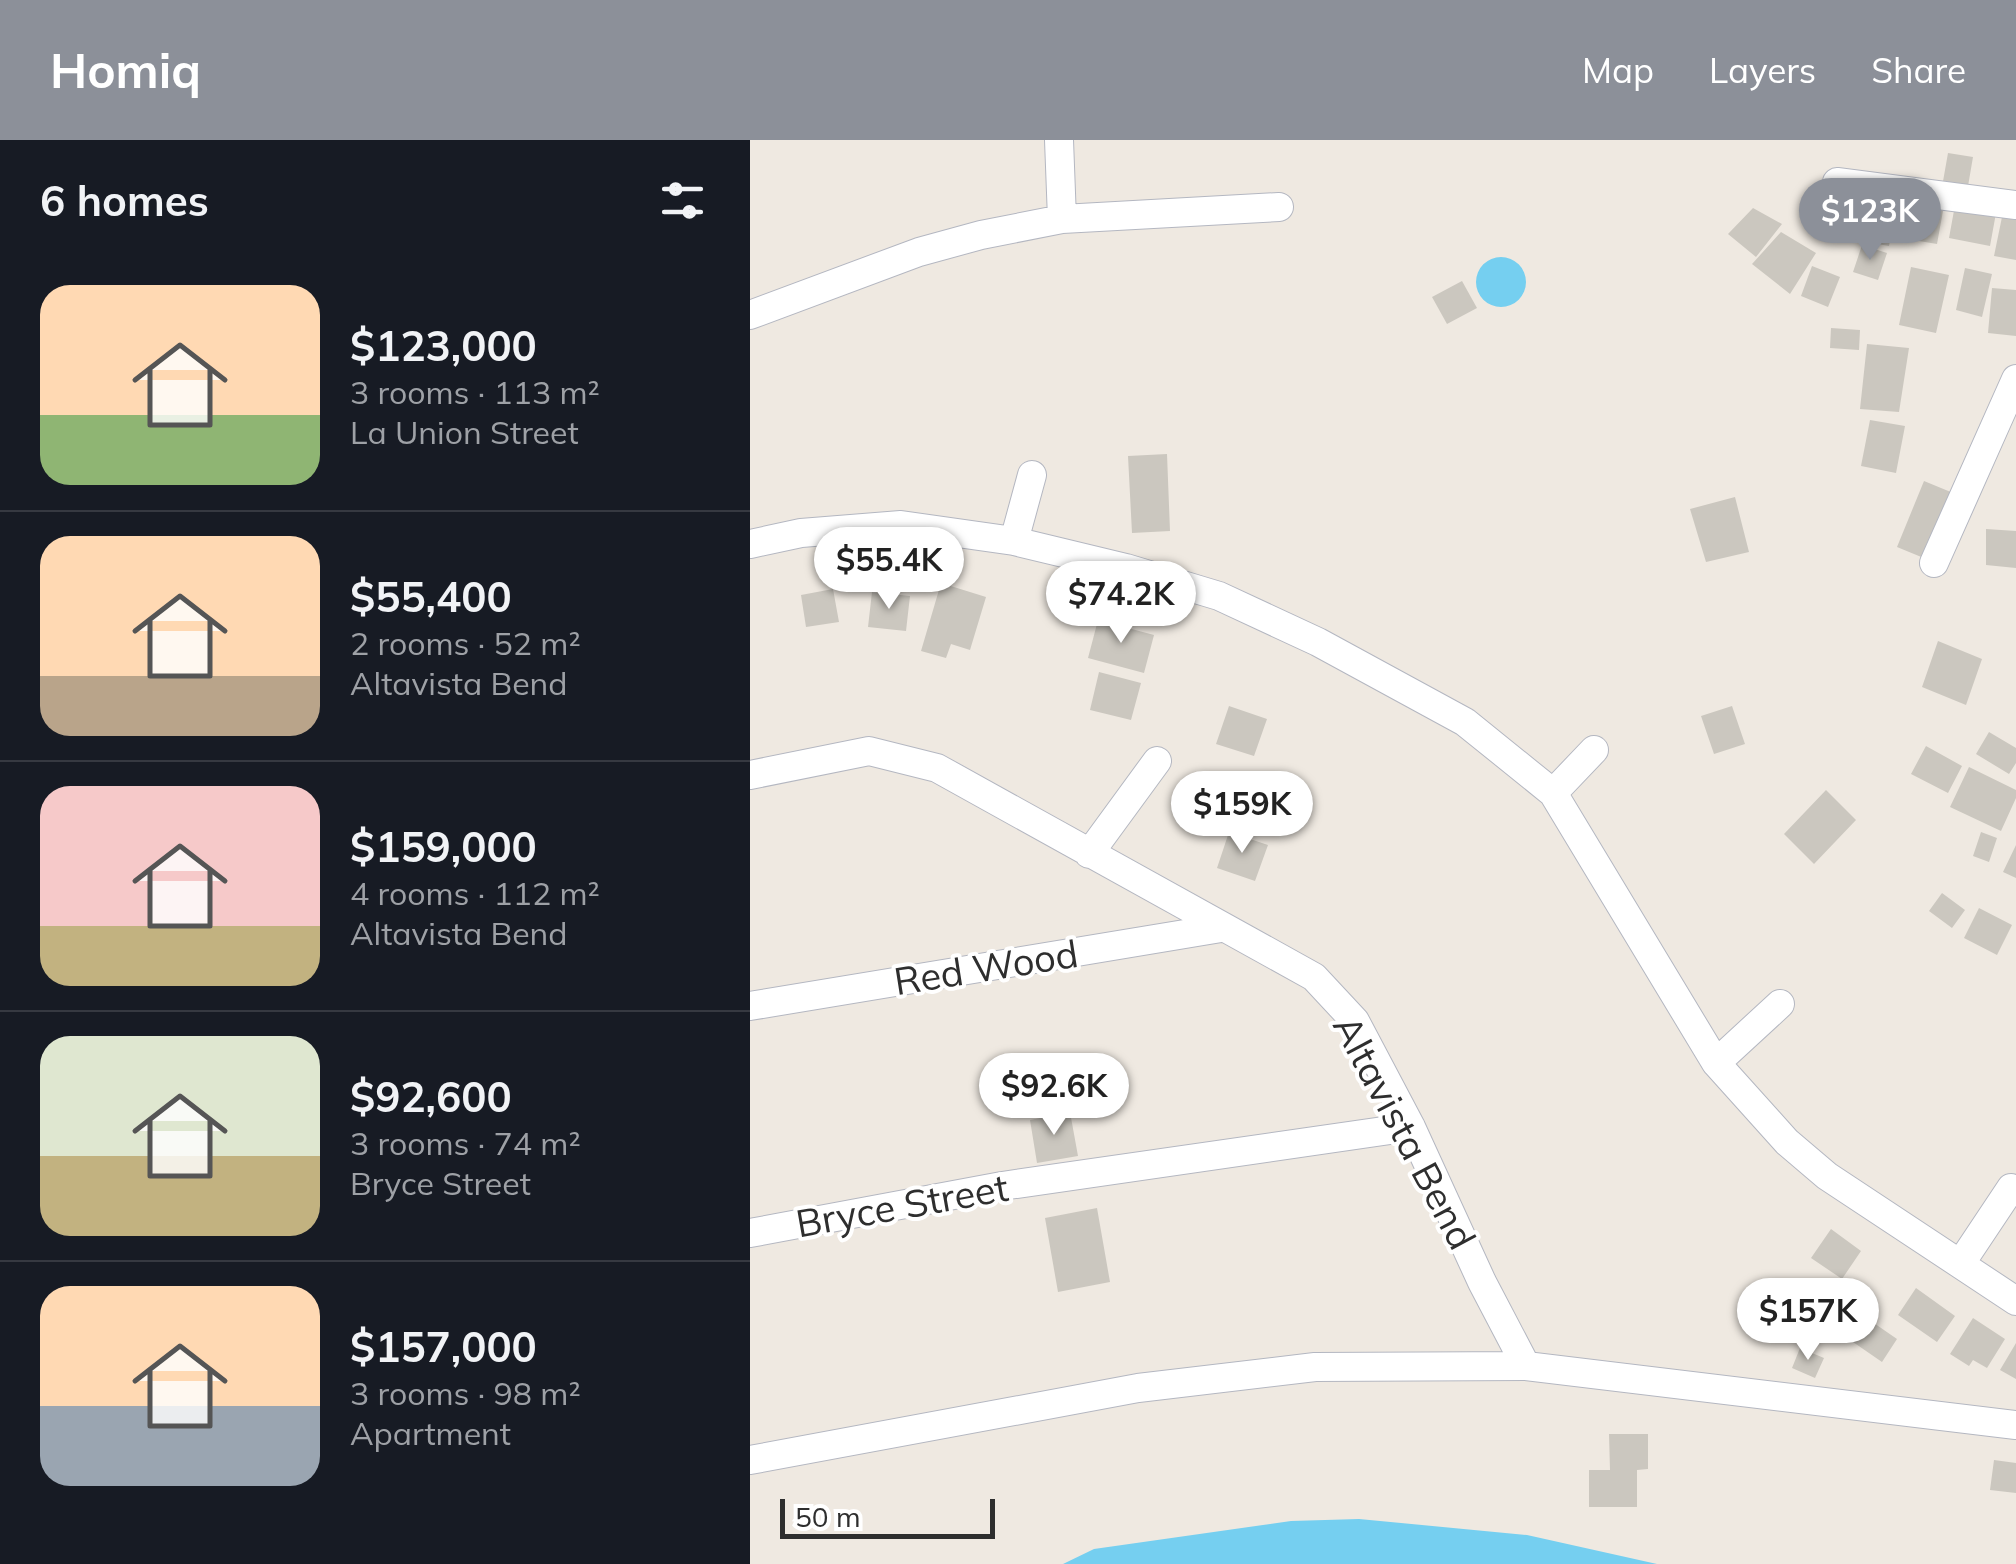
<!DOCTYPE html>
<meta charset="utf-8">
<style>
:root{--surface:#171b24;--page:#20242c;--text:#f1f3f6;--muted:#9ea1a6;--line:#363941;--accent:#8c9099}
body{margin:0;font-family:Mulish,sans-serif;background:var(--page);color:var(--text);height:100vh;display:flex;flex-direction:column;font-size:38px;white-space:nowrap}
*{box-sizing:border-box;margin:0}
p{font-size:32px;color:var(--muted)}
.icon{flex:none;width:55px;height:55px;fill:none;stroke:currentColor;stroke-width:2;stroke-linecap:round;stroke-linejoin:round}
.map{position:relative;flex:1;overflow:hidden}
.panel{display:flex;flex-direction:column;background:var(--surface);width:750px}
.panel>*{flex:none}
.scale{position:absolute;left:30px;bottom:25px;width:215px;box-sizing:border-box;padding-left:10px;border:5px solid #2e2e2e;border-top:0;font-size:28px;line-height:35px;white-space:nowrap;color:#2e2e2e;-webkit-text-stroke:8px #fff;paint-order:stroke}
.price{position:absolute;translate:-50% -85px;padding:0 22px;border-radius:35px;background:#fff;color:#222;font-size:32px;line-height:65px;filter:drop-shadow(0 2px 5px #0008)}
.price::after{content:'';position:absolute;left:50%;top:60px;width:30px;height:22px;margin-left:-15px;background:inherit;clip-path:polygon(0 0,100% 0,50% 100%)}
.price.current{background:var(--accent);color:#fff}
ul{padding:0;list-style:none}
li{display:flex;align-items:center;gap:30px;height:250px;padding:0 40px}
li+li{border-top:2px solid var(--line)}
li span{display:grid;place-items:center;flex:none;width:280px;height:200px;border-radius:30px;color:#555}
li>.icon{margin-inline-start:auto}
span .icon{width:120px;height:120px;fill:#fffc;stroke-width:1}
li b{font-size:42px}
h2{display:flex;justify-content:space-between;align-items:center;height:120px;padding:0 40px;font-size:42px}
header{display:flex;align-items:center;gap:60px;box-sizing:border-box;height:140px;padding:0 50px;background:var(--accent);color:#fff}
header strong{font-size:48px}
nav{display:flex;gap:55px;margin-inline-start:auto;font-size:35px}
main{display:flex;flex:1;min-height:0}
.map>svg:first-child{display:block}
.water{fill:#75cff0}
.building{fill:#cbc7bf}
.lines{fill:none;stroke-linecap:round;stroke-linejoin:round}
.minor-casing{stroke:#b4b7c1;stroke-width:30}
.minor{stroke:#fff;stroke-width:28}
.labels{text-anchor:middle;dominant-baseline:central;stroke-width:8;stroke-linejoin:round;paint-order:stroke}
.street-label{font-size:38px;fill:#2e2e2e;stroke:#fff}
</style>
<header>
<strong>Homiq</strong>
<nav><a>Map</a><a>Layers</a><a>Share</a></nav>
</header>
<main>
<section class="panel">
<h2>6 homes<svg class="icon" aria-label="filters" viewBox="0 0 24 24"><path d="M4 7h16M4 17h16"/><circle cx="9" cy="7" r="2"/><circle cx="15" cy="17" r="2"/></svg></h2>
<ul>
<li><span style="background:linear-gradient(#ffd9b3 65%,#8fb573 0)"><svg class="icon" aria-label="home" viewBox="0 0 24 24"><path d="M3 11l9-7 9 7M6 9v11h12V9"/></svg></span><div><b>$123,000</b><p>3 rooms · 113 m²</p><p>La Union Street</p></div></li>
<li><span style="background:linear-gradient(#ffd9b3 70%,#b9a48a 0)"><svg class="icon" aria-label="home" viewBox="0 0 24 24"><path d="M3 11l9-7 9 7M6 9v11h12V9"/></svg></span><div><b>$55,400</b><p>2 rooms · 52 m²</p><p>Altavista Bend</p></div></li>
<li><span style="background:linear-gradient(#f6c9c9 70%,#c2b280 0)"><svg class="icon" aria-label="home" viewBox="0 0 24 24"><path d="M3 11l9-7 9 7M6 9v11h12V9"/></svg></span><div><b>$159,000</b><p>4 rooms · 112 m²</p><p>Altavista Bend</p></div></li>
<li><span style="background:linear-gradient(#dfe7d0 60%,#c2b280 0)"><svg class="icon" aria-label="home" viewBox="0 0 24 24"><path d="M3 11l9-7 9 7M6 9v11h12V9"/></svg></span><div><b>$92,600</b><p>3 rooms · 74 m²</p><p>Bryce Street</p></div></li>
<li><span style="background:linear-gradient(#ffd9b3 60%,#9aa5b1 0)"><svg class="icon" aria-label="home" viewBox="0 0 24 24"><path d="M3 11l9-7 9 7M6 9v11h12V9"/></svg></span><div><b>$157,000</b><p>3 rooms · 98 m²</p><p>Apartment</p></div></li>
</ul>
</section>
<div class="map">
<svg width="1266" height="1424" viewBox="0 0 1266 1424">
<rect width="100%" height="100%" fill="#efe9e1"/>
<!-- water -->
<path class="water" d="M726 142a25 25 0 1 1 50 0a25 25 0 1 1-50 0Z
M609,1379L777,1395L907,1424H313L344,1409L541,1381Z"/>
<!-- building -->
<path class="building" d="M1198,13L1223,17L1217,52L1192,47Z
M1108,46L1116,70L1091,78L1083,55Z
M1157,65L1193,71L1187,104L1151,98Z
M1205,65L1246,73L1240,106L1199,98Z
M1003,68L1032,84L1006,117L978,94Z
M1252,77L1266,80V120L1244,116Z
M1119,84L1142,88L1139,106L1116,102Z
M1031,92L1066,113L1040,154L1002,124Z
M1112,105L1137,113L1128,140L1103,132Z
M1062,126L1090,137L1078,167L1051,156Z
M1161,127L1199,135L1186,193L1149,185Z
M1215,128L1242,134L1232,177L1206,170Z
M712,141L727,168L697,184L682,157Z
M1242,148L1266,150V196L1238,193Z
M1081,188L1110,190L1109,210L1080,208Z
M1117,204L1159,208L1149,272L1110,269Z
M1120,280L1155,286L1146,333L1111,326Z
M417,314L420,391L382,393L378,316Z
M1174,341L1208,355L1181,421L1147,407Z
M985,357L999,412L956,422L940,369Z
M1236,389L1266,391V428L1236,425Z
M191,443L236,457L220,510L201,504L196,518L171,511Z
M83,449L89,482L56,487L51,455Z
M122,452L160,456L156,491L118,487Z
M348,480L404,495L394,533L338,518Z
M1188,501L1232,519L1216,565L1172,547Z
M349,532L391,543L381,580L340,570Z
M479,566L517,579L504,616L466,604Z
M982,566L995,604L964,614L951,576Z
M1239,592L1266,608V623L1259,634L1226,614Z
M1176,606L1212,626L1198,653L1161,634Z
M1219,627L1266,650V658L1251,691L1200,667Z
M1076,650L1106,680L1064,724L1034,694Z
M479,692L518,705L505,741L467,728Z
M1231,692L1247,698L1239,722L1223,716Z
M1266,705V738L1253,732Z
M1192,753L1215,770L1202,788L1179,771Z
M1229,768L1262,785L1247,815L1214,798Z
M320,972L328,1016L287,1023L280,980Z
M347,1068L360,1142L308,1152L295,1078Z
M1081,1089L1111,1111L1092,1139L1061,1118Z
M1062,1144L1095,1167L1077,1193L1044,1170Z
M1166,1148L1205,1176L1187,1202L1148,1175Z
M1223,1178L1255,1199L1237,1228L1223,1220L1219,1226L1200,1214Z
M1118,1179L1147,1199L1132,1222L1103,1202Z
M1266,1203V1239L1250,1230Z
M1050,1208L1074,1218L1065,1238L1042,1228Z
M859,1294H898V1329L887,1330V1367H839V1330H860Z
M1244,1320L1266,1323V1353L1240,1350Z"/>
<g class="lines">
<!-- minor casing -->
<g class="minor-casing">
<path id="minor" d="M309,0L312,79
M1087,42L1266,65
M0,175L169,112L231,95L312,79L529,67
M264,401L282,335
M0,404L51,393L151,385L264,401L376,428L469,456L568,502L715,582L803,653L966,923L1037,1002L1077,1036L1266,1161
M1184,423L1266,239
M0,635L119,611L187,628L564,837L605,881L661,987L732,1142L776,1226
M803,653L844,610
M339,714L407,621
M0,866L471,788
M966,923L1030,864
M0,1093L252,1046L661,987
M1211,1123L1261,1048
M0,1320L388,1248L565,1227L776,1226L1266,1285"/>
</g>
<!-- minor -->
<use href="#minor" class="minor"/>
</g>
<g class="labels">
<!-- street labels -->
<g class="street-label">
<text transform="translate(236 827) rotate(-9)">Red Wood</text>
<text transform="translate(655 992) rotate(62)">Altavista Bend</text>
<text transform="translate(152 1065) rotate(-10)">Bryce Street</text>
</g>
</g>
</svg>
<div class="scale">50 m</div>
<b class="price current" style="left:1120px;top:123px">$123K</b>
<b class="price" style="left:139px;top:472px">$55.4K</b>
<b class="price" style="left:371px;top:506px">$74.2K</b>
<b class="price" style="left:492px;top:716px">$159K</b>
<b class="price" style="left:304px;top:998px">$92.6K</b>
<b class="price" style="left:1058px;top:1223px">$157K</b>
</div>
</main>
